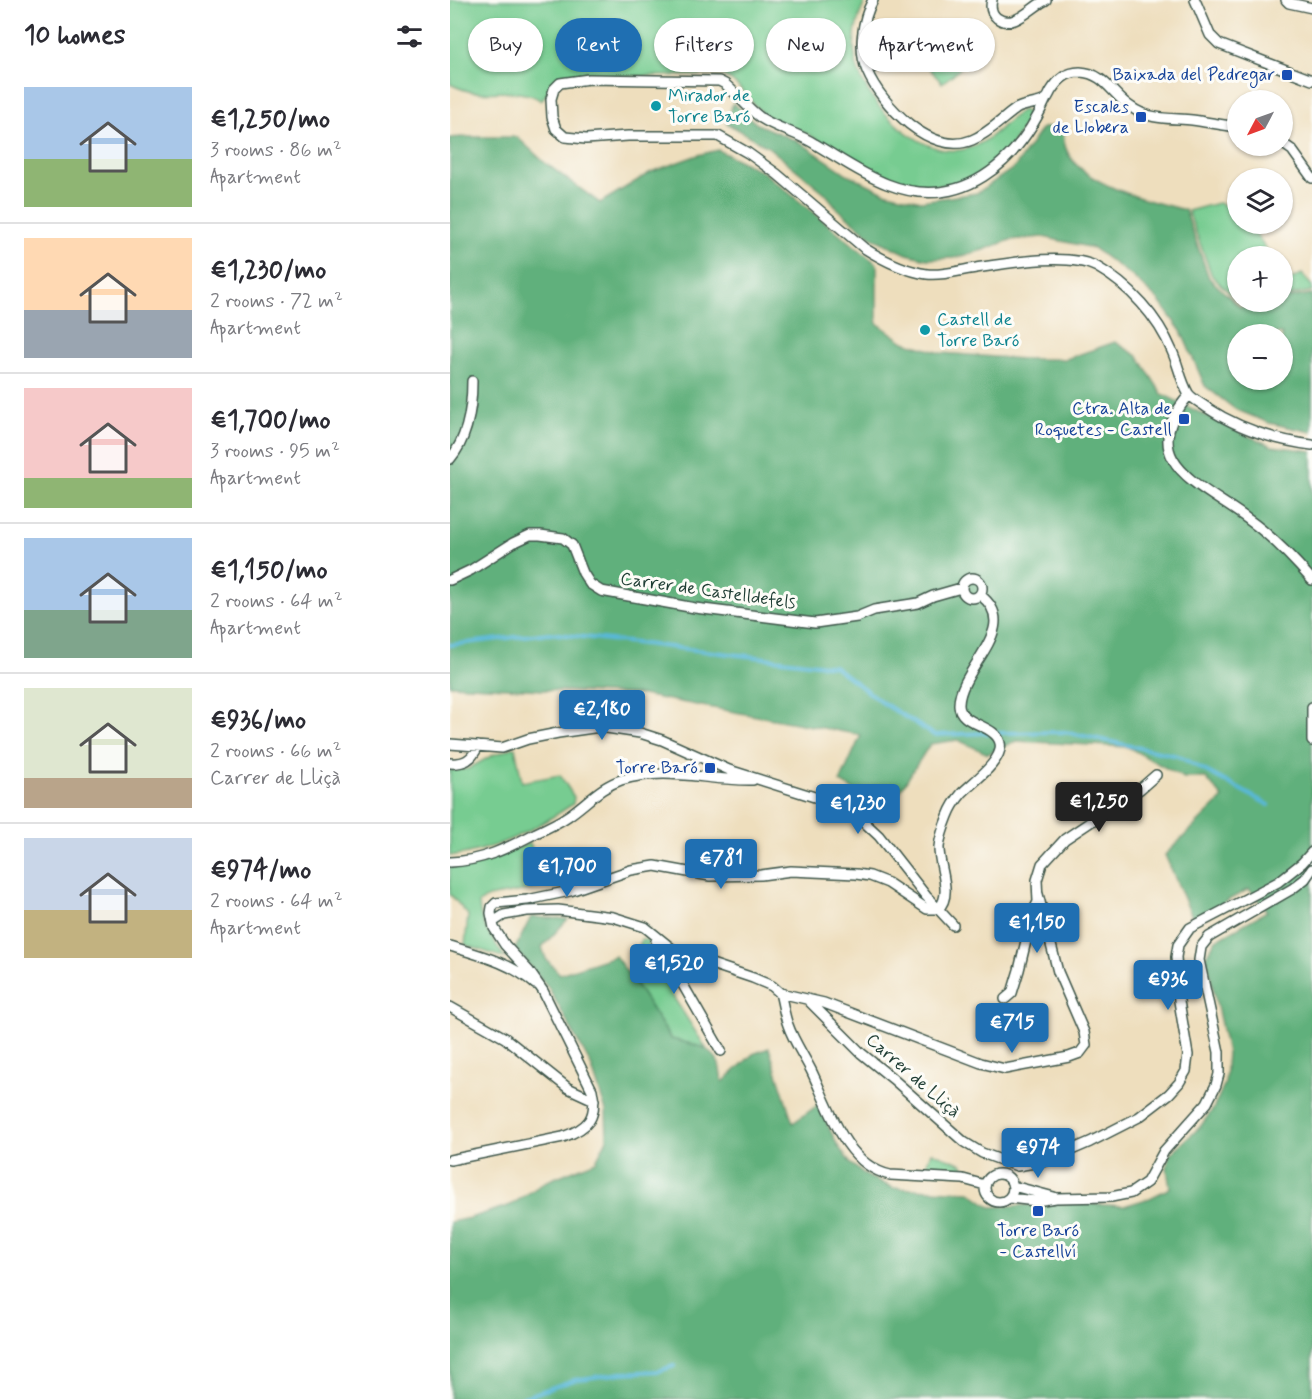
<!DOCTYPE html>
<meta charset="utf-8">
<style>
:root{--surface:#fff;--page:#f2f2f3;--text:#2b2b33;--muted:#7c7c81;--line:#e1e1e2;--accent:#1f6fb2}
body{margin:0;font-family:Mynerve,sans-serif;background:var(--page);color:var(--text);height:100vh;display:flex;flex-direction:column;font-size:22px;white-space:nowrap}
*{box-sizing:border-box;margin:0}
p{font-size:20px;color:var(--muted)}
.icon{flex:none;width:33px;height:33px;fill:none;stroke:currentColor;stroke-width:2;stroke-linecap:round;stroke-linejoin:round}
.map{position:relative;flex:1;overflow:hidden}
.side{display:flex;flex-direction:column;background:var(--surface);width:450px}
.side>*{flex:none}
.top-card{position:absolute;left:18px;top:18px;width:570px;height:54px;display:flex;gap:12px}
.needle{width:39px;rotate:229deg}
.fabs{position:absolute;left:777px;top:90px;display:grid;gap:12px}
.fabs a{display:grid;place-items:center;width:66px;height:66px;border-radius:50%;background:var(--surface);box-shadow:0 2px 4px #0004;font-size:30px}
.price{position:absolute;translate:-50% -51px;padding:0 14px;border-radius:6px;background:var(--accent);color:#fff;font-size:20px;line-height:39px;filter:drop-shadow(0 2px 3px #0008)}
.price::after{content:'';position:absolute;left:50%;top:36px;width:18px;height:14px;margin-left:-9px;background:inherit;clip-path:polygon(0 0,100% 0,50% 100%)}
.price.on{background:#222;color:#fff}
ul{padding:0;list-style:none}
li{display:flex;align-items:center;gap:18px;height:150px;padding:0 24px}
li+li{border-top:2px solid var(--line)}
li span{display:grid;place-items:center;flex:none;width:168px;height:120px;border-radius:0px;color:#555}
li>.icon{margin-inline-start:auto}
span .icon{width:72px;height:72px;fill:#fffc;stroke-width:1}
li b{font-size:26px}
h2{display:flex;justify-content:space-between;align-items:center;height:72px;padding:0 24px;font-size:26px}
.tag{padding:0 21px;border-radius:27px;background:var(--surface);box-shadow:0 2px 4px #0004;font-size:21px;line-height:54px}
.tag.on{background:var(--accent);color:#fff}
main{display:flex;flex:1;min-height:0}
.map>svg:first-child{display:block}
.green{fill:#77cc91;stroke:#4b8462;stroke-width:1.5}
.forest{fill:#61b07b;stroke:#407658;stroke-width:1.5;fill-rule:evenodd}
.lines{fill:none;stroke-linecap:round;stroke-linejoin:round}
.stream{stroke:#59b8d7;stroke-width:4}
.street-casing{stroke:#3e5549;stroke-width:12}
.street{stroke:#fff;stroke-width:9}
.transit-dot{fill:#1a4fb4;stroke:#fdfcf7;stroke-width:2}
.culture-dot{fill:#0f9aa8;stroke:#fdfcf7;stroke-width:2}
.labels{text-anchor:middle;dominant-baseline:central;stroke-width:6;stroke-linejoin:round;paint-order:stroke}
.transit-label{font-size:18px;fill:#164399;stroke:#fdfcf7;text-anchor:end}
.culture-label{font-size:18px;fill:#0d838f;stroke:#fdfcf7;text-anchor:start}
.street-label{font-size:18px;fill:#1f3d34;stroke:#fdfcf7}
</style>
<main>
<section class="side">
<h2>10 homes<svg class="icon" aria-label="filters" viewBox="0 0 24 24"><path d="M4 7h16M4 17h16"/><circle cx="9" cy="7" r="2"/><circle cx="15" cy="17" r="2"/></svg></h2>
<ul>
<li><span style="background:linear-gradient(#a9c7e8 60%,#8fb573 0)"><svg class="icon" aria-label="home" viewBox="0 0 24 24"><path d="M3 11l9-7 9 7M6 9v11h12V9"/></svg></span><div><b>€1,250/mo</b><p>3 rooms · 86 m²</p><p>Apartment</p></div></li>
<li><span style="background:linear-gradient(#ffd9b3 60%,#9aa5b1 0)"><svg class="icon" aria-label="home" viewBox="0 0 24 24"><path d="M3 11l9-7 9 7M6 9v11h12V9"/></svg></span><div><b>€1,230/mo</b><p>2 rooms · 72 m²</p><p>Apartment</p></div></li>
<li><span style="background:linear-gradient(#f6c9c9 75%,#8fb573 0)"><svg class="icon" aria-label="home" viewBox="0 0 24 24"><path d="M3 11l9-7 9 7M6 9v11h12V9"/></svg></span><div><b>€1,700/mo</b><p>3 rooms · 95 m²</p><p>Apartment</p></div></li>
<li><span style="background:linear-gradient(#a9c7e8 60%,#7fa58c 0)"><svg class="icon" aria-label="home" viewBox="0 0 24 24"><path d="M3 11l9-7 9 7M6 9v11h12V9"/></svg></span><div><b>€1,150/mo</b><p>2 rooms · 64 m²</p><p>Apartment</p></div></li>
<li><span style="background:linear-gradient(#dfe7d0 75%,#b9a48a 0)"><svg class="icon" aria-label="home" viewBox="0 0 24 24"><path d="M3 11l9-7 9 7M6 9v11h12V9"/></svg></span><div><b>€936/mo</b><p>2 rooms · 66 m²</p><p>Carrer de Lliçà</p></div></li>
<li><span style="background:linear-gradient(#c9d6e8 60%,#c2b280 0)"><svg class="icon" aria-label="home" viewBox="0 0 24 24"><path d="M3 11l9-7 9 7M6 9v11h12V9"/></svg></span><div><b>€974/mo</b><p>2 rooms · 64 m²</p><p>Apartment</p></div></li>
</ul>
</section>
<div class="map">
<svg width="862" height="1399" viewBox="0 0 862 1399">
<rect width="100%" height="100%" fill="#fdfcf7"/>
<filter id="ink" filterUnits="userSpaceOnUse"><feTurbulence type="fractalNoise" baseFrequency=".0167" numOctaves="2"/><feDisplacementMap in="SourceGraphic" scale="12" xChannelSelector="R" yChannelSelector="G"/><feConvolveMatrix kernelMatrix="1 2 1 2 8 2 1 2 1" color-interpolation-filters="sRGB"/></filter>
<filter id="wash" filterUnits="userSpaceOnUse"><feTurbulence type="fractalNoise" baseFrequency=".008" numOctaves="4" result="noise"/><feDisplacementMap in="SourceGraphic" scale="24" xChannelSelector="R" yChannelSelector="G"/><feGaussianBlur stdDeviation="1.35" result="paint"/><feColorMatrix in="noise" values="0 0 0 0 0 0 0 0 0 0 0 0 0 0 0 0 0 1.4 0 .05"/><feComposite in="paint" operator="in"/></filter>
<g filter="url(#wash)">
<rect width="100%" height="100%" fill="#eedebd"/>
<!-- green -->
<path class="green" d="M0,0H416C407,18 402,38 405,58C411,99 467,157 511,150C538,146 551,125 572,110L577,112L578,117C558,159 532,183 485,186C475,187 463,188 453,185C419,175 391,154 361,136C347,127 328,125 315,115C300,103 290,83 272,75L118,77L103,85L91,101C78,88 42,94 24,92C15,91 8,88 0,84Z
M497,54L510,69L492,83L478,67Z
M768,203L787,209L788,224H799L821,256H788V301L762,276L738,211Z
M833,274L837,281L852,274L862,286V291L833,297Z
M65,747L72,782L110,775L124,797L123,804C85,829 46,851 0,856V770L18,769L43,755Z
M80,843L85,856L78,863L90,888L38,897L29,903C30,926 43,939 55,958L15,945L18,915L0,894V867L26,864Z
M191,939L199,941L197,955L201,962L256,1048L221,1039L183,980Z
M481,1152L513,1164L515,1170H511V1173L474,1171Z"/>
<!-- forest -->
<path class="forest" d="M283,103L307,124L351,143L397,174L434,192L471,201L527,193L565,167L592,128L615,125C601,180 697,200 735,210L759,278L790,307L820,302H832L833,299L862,294V432L819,423L785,409L755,386L731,331L709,301L683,277L643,248L593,237L560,240L533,250L505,258L477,259L457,254L423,238L388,209L375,193L318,147L276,123ZM788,334H832V380H788Z
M14,137H67L94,162L150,203L201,172L248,155L268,150L313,172L427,264V323L454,342L491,353L573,359H616L665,342L688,356L712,394L789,432L822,446L862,451V1399H0V1222L20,1218L61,1205L95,1182L146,1161L157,1139L156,1111L141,1065L98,987L65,949L81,917L118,919L92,947L96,959L110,974L165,956L183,980L221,1039C237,1043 261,1045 268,1062C271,1068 270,1076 273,1082L303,1054L319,1048L343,1123L368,1105L388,1146L401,1164L417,1176L443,1188L520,1192L541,1207L620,1203L674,1206L700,1198L720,1188L717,1169L719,1155L750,1127L763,1109L775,1083L777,1052L756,956L766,940L817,911L799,889L743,919L715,855L773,798L756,778H734L678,747L566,741L538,754L508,740L480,744L438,810L390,782L411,735L192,695L0,685V138Z"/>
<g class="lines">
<!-- stream -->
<path class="stream" d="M0,645L99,633L384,666L433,703L484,735L539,733
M547,733L615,732L728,756L819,805
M69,1399L124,1380L171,1373L209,1371L224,1366"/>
</g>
</g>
<g filter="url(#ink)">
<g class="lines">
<!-- street casing -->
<g class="street-casing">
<path id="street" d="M423,0C412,20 408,50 417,71C431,104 481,157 522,140C539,133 552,119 566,109C575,103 589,105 596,99C599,97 599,94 601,91C608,80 616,72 630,72C655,73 662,95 681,107C698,120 722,118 742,120C757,122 772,125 788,127
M542,0C540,7 541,13 547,18C564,30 581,7 596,0
M745,0L760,35L769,44L862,80
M836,0L839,3L862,8
M424,67L485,36
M596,99C567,163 511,213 437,184C411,174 389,158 365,144C348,133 328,129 311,118C298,109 287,94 275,84L269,81L139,79L110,83L104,89L101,99L102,117L106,129L115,137L136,139L178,136H268L298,153L327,174L414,248C433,260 454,271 477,274C493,276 510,270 526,268C558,263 619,252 647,267C679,285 708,317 722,351C728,364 731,381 738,393C742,399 751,403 756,407C789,429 823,440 862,445
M832,143L842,150L862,178
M739,395C682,462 753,485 799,520C823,537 843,558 862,580
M0,459C18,438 22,409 22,381
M512 588a10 10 0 1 1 20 0a10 10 0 1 1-20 0Z
M0,580L21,570L63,543L80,535H90L113,538L122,545L133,573L140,584L151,591L245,608L365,623L407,617L424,610L468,603L483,596L511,588
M862,707V741
M0,744L52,748L78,739L108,733L150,727L190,733L212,740L279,770L374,800L394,809L414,822L429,836L476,896L503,925
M0,763C14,764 22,760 28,746
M0,862C32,861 58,848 86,833C97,828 108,823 118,816C136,804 150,787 171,780C218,766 255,781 303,780
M488,909C504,895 488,865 489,847C490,837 494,826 498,816C501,808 506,800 512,793C523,782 554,760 550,743C546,724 508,725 509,704C510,667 573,627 530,595
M43,922L54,915L77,911L108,910L163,917L195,927L226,952L303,978L322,986L330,993L374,1003L531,1063L555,1069L619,1057L630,1053L636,1045L634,1032L608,972L588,894
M206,941L217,957L271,1051
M0,946C29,955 62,963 85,984
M330,993C333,1003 334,1015 338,1025C343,1040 354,1056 361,1070C379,1107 395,1165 440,1175L513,1179L535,1185
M555,999L562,993L569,970L583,912L588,902L587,880L592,864L615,839L690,789L706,775
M358,1000L411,1053L443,1079L514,1142L532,1153L567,1166L596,1161L640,1142L689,1117L719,1094L729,1083L736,1071L738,1055L729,1001L726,957L728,945L740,928L828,882L852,863L862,852
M0,1007L55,1038L118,1088L144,1100
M0,1160L113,1137C138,1128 148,1118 142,1090L93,991L79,971L55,945L44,928L41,913L42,907L46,903L77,900L120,891L181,870L205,866L260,876L311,875L341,871L406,874L420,876L438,883L477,909H488
M535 1188a14 14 0 1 1 28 0a14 14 0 1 1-28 0Z
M563,1186L604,1197
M559,1198L586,1201L606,1198L661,1197L681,1193L697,1182L714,1151L757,1103L766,1085L769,1074V1052L749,960L751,947L759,937L842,889L855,879L862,869"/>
</g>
<!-- street -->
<use href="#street" class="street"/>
</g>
</g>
<!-- markers -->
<g class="transit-dot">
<rect x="831" y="69" width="12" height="12" rx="3"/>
<rect x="685" y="111" width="12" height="12" rx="3"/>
<rect x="728" y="413" width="12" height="12" rx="3"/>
<rect x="254" y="762" width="12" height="12" rx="3"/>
<rect x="582" y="1205" width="12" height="12" rx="3"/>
</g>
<g class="culture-dot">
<circle cx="206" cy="106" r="6"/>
<circle cx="475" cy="330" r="6"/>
</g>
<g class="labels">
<!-- transit labels -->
<g class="transit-label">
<text x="825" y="75">Baixada del Pedregar</text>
<text x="679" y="107">Escales<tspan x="679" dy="21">de Llobera</tspan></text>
<text x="722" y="409">Ctra. Alta de<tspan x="722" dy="21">Roquetes - Castell</tspan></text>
<text x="248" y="768">Torre Baró</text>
<text x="588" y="1231" text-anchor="middle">Torre Baró<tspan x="588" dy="21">- Castellví</tspan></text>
</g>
<!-- culture labels -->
<g class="culture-label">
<text x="218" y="96">Mirador de<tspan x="218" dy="21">Torre Baró</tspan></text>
<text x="487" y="320">Castell de<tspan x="487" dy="21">Torre Baró</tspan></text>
</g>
<!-- street labels -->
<g class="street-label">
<text transform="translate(258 591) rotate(8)">Carrer de Castelldefels</text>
<text transform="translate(463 1076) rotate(41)">Carrer de Lliçà</text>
</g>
</g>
</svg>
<div class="fabs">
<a><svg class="needle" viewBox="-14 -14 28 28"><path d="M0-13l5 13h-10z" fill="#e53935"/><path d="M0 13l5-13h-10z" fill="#7c7c81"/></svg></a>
<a><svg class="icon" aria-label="layers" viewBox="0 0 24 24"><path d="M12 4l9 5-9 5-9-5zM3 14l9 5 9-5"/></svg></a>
<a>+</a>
<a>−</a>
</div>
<b class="price" style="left:152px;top:741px">€2,180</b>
<b class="price on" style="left:649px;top:833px">€1,250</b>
<b class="price" style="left:408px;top:835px">€1,230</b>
<b class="price" style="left:271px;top:890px">€781</b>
<b class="price" style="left:117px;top:898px">€1,700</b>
<b class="price" style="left:587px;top:954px">€1,150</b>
<b class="price" style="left:224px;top:995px">€1,520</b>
<b class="price" style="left:718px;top:1011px">€936</b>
<b class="price" style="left:562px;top:1054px">€715</b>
<b class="price" style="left:588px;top:1179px">€974</b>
<div class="top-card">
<a class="tag">Buy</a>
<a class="tag on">Rent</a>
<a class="tag">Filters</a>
<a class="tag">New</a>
<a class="tag">Apartment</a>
</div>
</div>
</main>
